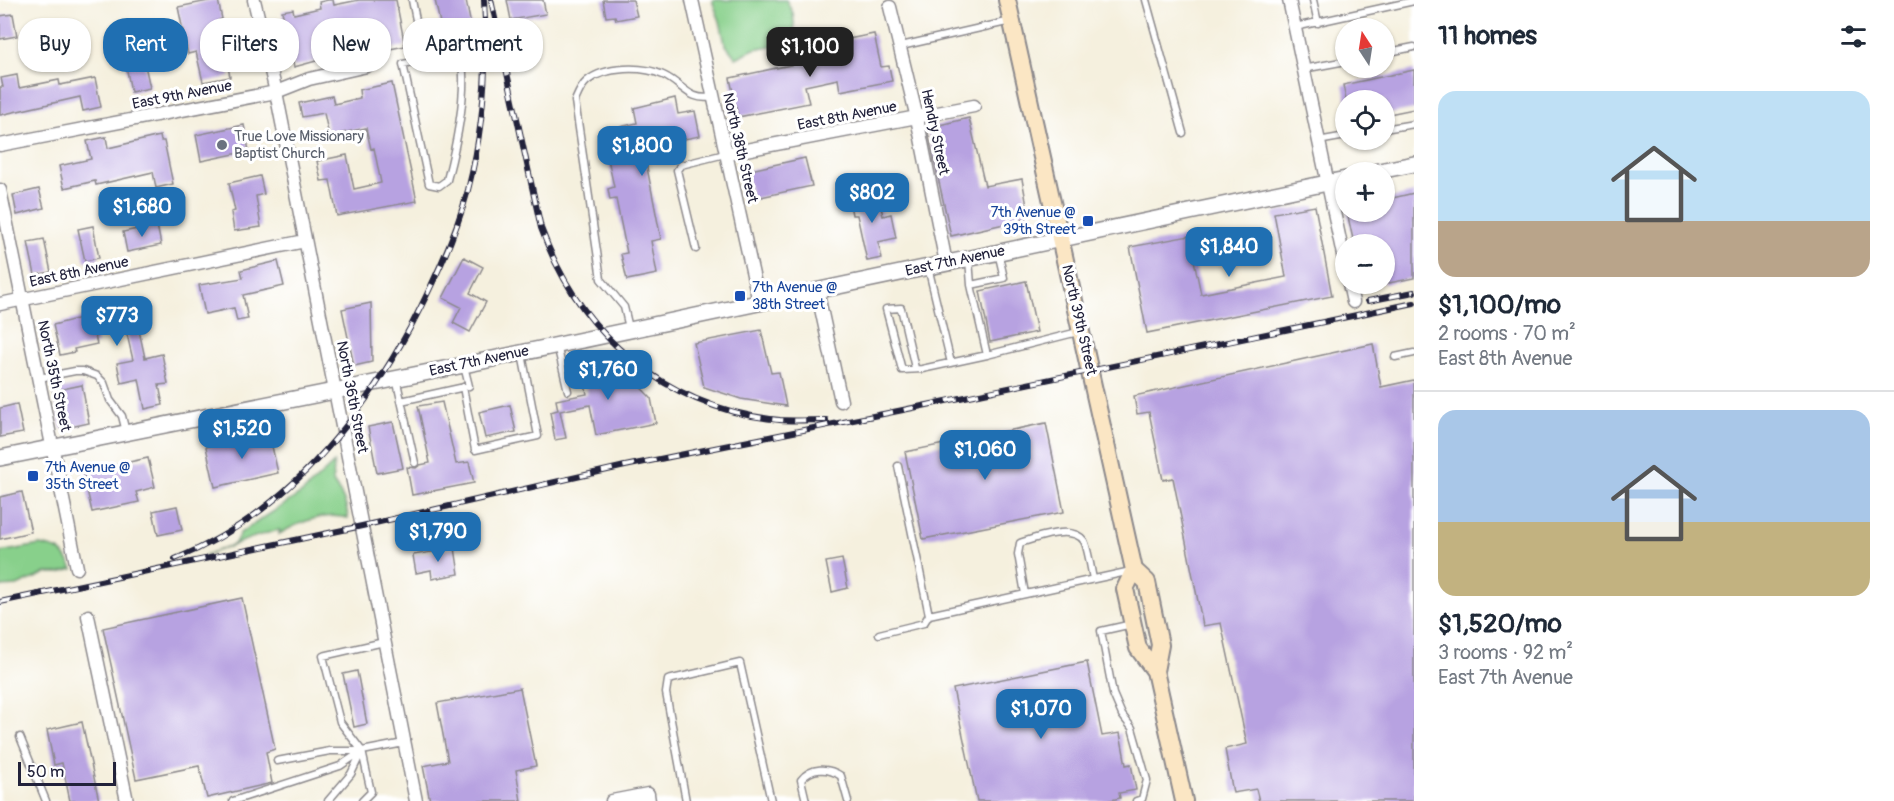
<!DOCTYPE html>
<meta charset="utf-8">
<style>
:root{--surface:#fff;--page:#f2f2f3;--text:#1f2937;--muted:#747a83;--line:#e0e1e3;--accent:#1f6fb2}
body{margin:0;font-family:Pangolin,sans-serif;background:var(--page);color:var(--text);height:100vh;display:flex;flex-direction:column;font-size:22px;white-space:nowrap}
*{box-sizing:border-box;margin:0}
p{font-size:20px;color:var(--muted)}
.icon{flex:none;width:33px;height:33px;fill:none;stroke:currentColor;stroke-width:2;stroke-linecap:round;stroke-linejoin:round}
.map{position:relative;flex:1;overflow:hidden}
.side{display:flex;flex-direction:column;background:var(--surface);width:480px}
.side>*{flex:none}
.top-card{position:absolute;left:18px;top:18px;width:570px;height:54px;display:flex;gap:12px}
.needle{width:39px;rotate:348deg}
.buttons{position:absolute;left:1335px;top:18px;display:grid;gap:12px}
.buttons a{display:grid;place-items:center;width:60px;height:60px;border-radius:50%;background:var(--surface);box-shadow:0 2px 4px #0004;font-size:30px}
.scale{position:absolute;left:18px;bottom:15px;width:98px;box-sizing:border-box;padding-left:6px;border:3px solid #22223b;border-top:0;font-size:16px;line-height:21px;white-space:nowrap;color:#22223b;-webkit-text-stroke:4px #fff;paint-order:stroke}
.price{position:absolute;translate:-50% -51px;padding:0 14px;border-radius:12px;background:var(--accent);color:#fff;font-size:20px;line-height:39px;filter:drop-shadow(0 2px 3px #0008)}
.price::after{content:'';position:absolute;left:50%;top:36px;width:18px;height:14px;margin-left:-9px;background:inherit;clip-path:polygon(0 0,100% 0,50% 100%)}
.price.selected{background:#222;color:#fff}
ul{padding:0;list-style:none}
li{display:grid;align-content:center;gap:12px;height:318px;padding:0 24px}
li+li{border-top:2px solid var(--line)}
li span{display:grid;place-items:center;height:186px;border-radius:18px;color:#555}
li>.icon{margin-inline-start:auto}
span .icon{width:108px;height:108px;fill:#fffc;stroke-width:1}
li b{font-size:26px}
h2{display:flex;justify-content:space-between;align-items:center;height:72px;padding:0 24px;font-size:26px}
.chip{padding:0 21px;border-radius:24px;background:var(--surface);box-shadow:0 2px 4px #0004;font-size:21px;line-height:54px}
.chip.selected{background:var(--accent);color:#fff}
main{display:flex;flex:1;min-height:0}
.map>svg:first-child{display:block}
.green{fill:#88d08b;stroke:#557963;stroke-width:1.5}
.building{fill:#b7a2e1}
.lines{fill:none;stroke-linecap:round;stroke-linejoin:round}
.service-casing{stroke:#8c898c;stroke-width:9}
.minor-casing{stroke:#8c898c;stroke-width:15}
.tertiary-casing{stroke:#8c898c;stroke-width:18}
.secondary-casing{stroke:#8c898c;stroke-width:20}
.service{stroke:#fff;stroke-width:6}
.minor{stroke:#fff;stroke-width:12}
.tertiary{stroke:#fff;stroke-width:15}
.secondary{stroke:#fbe6c4;stroke-width:16}
.rail-casing{stroke:#22223b;stroke-width:6}
.rail{stroke:#fff;stroke-width:4;stroke-dasharray:11;stroke-linecap:butt}
.worship-dot{fill:#6b7280;stroke:#fff;stroke-width:2}
.transit-dot{fill:#1a4fb4;stroke:#fff;stroke-width:2}
.labels{text-anchor:middle;dominant-baseline:central;stroke-width:6;stroke-linejoin:round;paint-order:stroke}
.street-label{font-size:15px;fill:#22223b;stroke:#fff}
.worship-label{font-size:15px;fill:#5b616d;stroke:#fff;text-anchor:start}
.transit-label{font-size:15px;fill:#164399;stroke:#fff;text-anchor:start}
</style>
<main>
<div class="map">
<svg width="1414" height="801" viewBox="0 0 1414 801">
<rect width="100%" height="100%" fill="#fff"/>
<filter id="ink" filterUnits="userSpaceOnUse"><feTurbulence type="fractalNoise" baseFrequency=".0167" numOctaves="2"/><feDisplacementMap in="SourceGraphic" scale="12" xChannelSelector="R" yChannelSelector="G"/><feConvolveMatrix kernelMatrix="1 2 1 2 8 2 1 2 1" color-interpolation-filters="sRGB"/></filter>
<filter id="wash" filterUnits="userSpaceOnUse"><feTurbulence type="fractalNoise" baseFrequency=".008" numOctaves="4" result="noise"/><feDisplacementMap in="SourceGraphic" scale="24" xChannelSelector="R" yChannelSelector="G"/><feGaussianBlur stdDeviation="1.35" result="paint"/><feColorMatrix in="noise" values="0 0 0 0 0 0 0 0 0 0 0 0 0 0 0 0 0 1.4 0 .05"/><feComposite in="paint" operator="in"/></filter>
<g filter="url(#wash)">
<rect width="100%" height="100%" fill="#f5f0de"/>
<!-- green -->
<path class="green" d="M713,0H786L793,13L795,34L775,45L754,49L736,58L725,44L720,21L713,3Z
M334,463L333,482C341,494 347,503 348,518C323,512 300,522 279,534L280,530C254,535 230,547 205,555L234,545L240,533L302,493Z
M40,545C61,549 63,550 73,569L59,573H46L17,586L0,587V552Z"/>
<g id="blocks">
<!-- building -->
<path class="building" d="M213,0H218L222,19L219,20L230,77L203,82L196,52L188,54L178,7Z
M328,0H333L334,5L359,0H396L405,46L380,51L377,33L348,39L345,26L325,30L331,57L294,67L282,11L293,9L294,14L320,8L319,2Z
M435,0H466L472,31L443,37Z
M507,0H543L546,14L511,20Z
M603,0H633L637,16L616,20L615,16L606,17Z
M13,14L17,36L0,39V16Z
M874,34L881,67L889,66L892,81L840,91L838,79L805,86L809,103L738,117L730,78L846,53L843,40Z
M143,56L150,88L131,92L125,60Z
M1414,70V109L1384,115V100H1346L1343,85Z
M17,75L19,88L59,80L60,85L95,78L101,107L83,111L80,97L0,115V87H3L1,78Z
M392,83L417,201L337,216L330,180L321,181L317,161L347,155L354,189L381,183L374,148L371,149L366,128L329,136L324,113L302,117L299,103L332,96L334,104L360,98L359,90Z
M675,98L678,114L695,111L700,136L643,147L661,239L651,241L657,274L627,280L621,254L627,253L616,199L610,200L608,189L614,187L602,131L637,123L634,108Z
M969,118L985,186L1022,179L1028,211L1026,219L951,236L927,128Z
M244,125L249,151L201,161L196,135Z
M160,136L161,141H164L173,184L156,188L153,172L96,185L95,181L64,188L59,166L91,159L87,141L106,137L108,148Z
M805,158L812,186L752,199L746,171Z
M260,176L264,194L256,196L261,227L234,231L231,212L235,211L229,183Z
M39,189L44,208L17,215L13,195Z
M878,193L883,216L891,214L896,238L878,242L882,258L867,261L857,215H852L849,199Z
M1414,193V278L1384,284V244H1354L1347,212H1384V200Z
M1315,206L1332,296L1147,333L1130,247L1189,236L1201,294L1286,277L1274,213Z
M157,225L161,245L127,252L123,232Z
M93,226L99,258L85,261L78,229Z
M44,239L51,272L35,275L28,242Z
M464,257L483,267L470,293L486,302L470,332L453,323L461,307L443,298Z
M278,261L284,286L243,295L248,319L237,321L234,308L205,314L199,285L243,278L241,270Z
M1026,281L1037,332L990,342L980,291Z
M133,303L145,358L162,354L168,384L159,385L163,405L145,409L139,379L121,383L117,363L133,360L126,330L95,336L97,344L74,349L75,352L60,355L53,325L96,314L95,307L112,304V307Z
M371,303L372,362L354,366L342,309Z
M761,330L771,373L779,372L786,406L741,399L704,387L694,343Z
M1373,344L1381,387L1414,380V801H1259L1256,789L1233,793L1225,749L1247,744L1221,623L1203,626L1173,478L1163,480L1149,412L1137,414L1134,396Z
M614,360L651,398L656,423L596,435L590,405L560,411L566,438L555,440L550,412L558,410L556,400L587,394L581,366Z
M82,385L89,423L61,429L53,391Z
M442,402L456,464L469,462L474,483L412,495L407,467L416,468L420,465L430,463L418,406Z
M17,404L23,433L0,437V408Z
M510,405L516,432L485,438L479,412Z
M393,422L403,468L377,473L368,427Z
M1046,423L1064,512L923,539L905,452Z
M269,433L278,473L215,487L206,447Z
M148,458L155,487L136,492L139,502L92,512L83,472Z
M22,492L31,532L0,539V497Z
M177,506L182,530L158,535L153,511Z
M455,548L459,574L432,579L431,570L416,573L413,555Z
M842,559L848,588L832,592L826,562Z
M242,598L275,749L266,752L272,783L207,798L199,766L136,779L103,628Z
M1087,662L1102,736L1120,733L1126,765L1131,764L1136,790L1119,793L1120,798L1107,801H977L953,689Z
M357,671L367,724L354,727L343,674Z
M520,688L536,766L516,770L521,801H430L423,766L448,761L437,703Z
M82,722L99,801H70L62,763L54,765L47,730Z"/>
</g>
</g>
<g filter="url(#ink)">
<use href="#blocks" fill-opacity="0" stroke="#8c898c" stroke-width="1.5"/>
<g class="lines">
<!-- service casing -->
<g class="service-casing">
<path id="service" d="M412,0L424,60
M1146,0L1183,133
M1313,0L1318,23
M1295,27L1414,1
M901,46L1011,21
M461,53C468,92 457,142 447,180L439,186L429,184L403,64Z
M1384,53L1414,47
M1303,69L1346,61
M1384,129L1414,124
M1318,141L1346,136
M696,249L677,170L681,165L725,154
M969,259L971,285L987,355
M928,267L951,363
M971,285L1004,278L998,252
M629,328L624,307L601,279L575,101C578,94 581,86 587,81C605,66 643,66 663,75C683,84 689,102 713,97
M557,345L568,391
M1395,357L1414,353
M915,368L901,308L886,309L902,370L922,369L987,355L1078,332
M39,378L75,371H83L97,376L104,383L110,400L122,416L126,432
M396,378L415,463
M463,387L475,450L538,436L522,354
M401,401L469,386L464,366
M1025,594L1018,554L1020,543C1035,538 1073,524 1084,541C1088,548 1091,570 1093,579
M929,615L1131,571
M1132,624L1101,631L1113,694L1122,715L1132,728L1147,780L1142,799L1136,801
M879,634L924,623L929,615L898,466
M20,737L46,801
M362,751L340,722L323,656L384,642
M277,761L330,751H362
M233,801L340,766L362,751
M328,801L351,774L362,751
M362,801L371,792L362,751L404,743
M686,801L666,693L668,680L740,663L771,801
M806,801L801,780C811,767 828,767 841,776L848,801"/>
</g>
<!-- minor casing -->
<g class="minor-casing">
<path id="minor" d="M254,0L276,92L416,801
M692,0L759,302
M1289,0L1346,269
M890,7L917,118L946,263
M0,145L276,92L309,79L367,66
M725,154L974,106
M0,190L77,568
M1349,284L1353,302
M817,290L841,401
M0,304L305,241
M88,616L127,801
M612,801L648,794L649,801"/>
</g>
<!-- tertiary casing -->
<g class="tertiary-casing">
<path id="tertiary" d="M1374,172L1414,164
M0,458L464,365L1346,179"/>
</g>
<!-- secondary casing -->
<g class="secondary-casing">
<path id="secondary" d="M1007,0L1134,570L1147,582L1160,645L1155,671L1184,801
M1134,570L1125,589L1138,648L1155,671"/>
</g>
<!-- service -->
<use href="#service" class="service"/>
<!-- minor -->
<use href="#minor" class="minor"/>
<!-- tertiary -->
<use href="#tertiary" class="tertiary"/>
<!-- secondary -->
<use href="#secondary" class="secondary"/>
<!-- rail casing -->
<g class="rail-casing">
<path id="rail" d="M491,0L541,228C579,334 665,409 780,420C795,421 810,420 826,420
M1368,301L1414,292
M175,559C282,516 356,427 410,328C433,284 455,238 468,190C484,127 488,64 484,0
M0,602L362,526L625,466L903,410L1414,303"/>
</g>
<!-- rail -->
<use href="#rail" class="rail"/>
</g>
</g>
<!-- markers -->
<circle class="worship-dot" cx="222" cy="145" r="6"/>
<g class="transit-dot">
<rect x="1082" y="215" width="12" height="12" rx="3"/>
<rect x="734" y="290" width="12" height="12" rx="3"/>
<rect x="27" y="470" width="12" height="12" rx="3"/>
</g>
<g class="labels">
<!-- street labels -->
<g class="street-label">
<text transform="translate(182 95) rotate(-11)">East 9th Avenue</text>
<text transform="translate(847 116) rotate(-11)">East 8th Avenue</text>
<text transform="translate(935 132) rotate(78)">Hendry Street</text>
<text transform="translate(740 148) rotate(77)">North 38th Street</text>
<text transform="translate(955 261) rotate(-12)">East 7th Avenue</text>
<text transform="translate(79 272) rotate(-12)">East 8th Avenue</text>
<text transform="translate(1079 320) rotate(77)">North 39th Street</text>
<text transform="translate(479 361) rotate(-12)">East 7th Avenue</text>
<text transform="translate(54 376) rotate(78)">North 35th Street</text>
<text transform="translate(352 397) rotate(79)">North 36th Street</text>
</g>
<!-- worship labels -->
<g class="worship-label">
<text x="234" y="136">True Love Missionary<tspan x="234" dy="17">Baptist Church</tspan></text>
</g>
<!-- transit labels -->
<g class="transit-label">
<text x="1076" y="212" text-anchor="end">7th Avenue @<tspan x="1076" dy="17">39th Street</tspan></text>
<text x="752" y="287">7th Avenue @<tspan x="752" dy="17">38th Street</tspan></text>
<text x="45" y="467">7th Avenue @<tspan x="45" dy="17">35th Street</tspan></text>
</g>
</g>
</svg>
<div class="buttons">
<a><svg class="needle" viewBox="-14 -14 28 28"><path d="M0-13l5 13h-10z" fill="#e53935"/><path d="M0 13l5-13h-10z" fill="#747a83"/></svg></a>
<a><svg class="icon" aria-label="locate" viewBox="0 0 24 24"><circle cx="12" cy="12" r="6"/><path d="M12 2v4M12 18v4M2 12h4M18 12h4"/></svg></a>
<a>+</a>
<a>−</a>
</div>
<div class="scale">50 m</div>
<b class="price selected" style="left:810px;top:78px">$1,100</b>
<b class="price" style="left:642px;top:177px">$1,800</b>
<b class="price" style="left:872px;top:224px">$802</b>
<b class="price" style="left:142px;top:238px">$1,680</b>
<b class="price" style="left:1229px;top:278px">$1,840</b>
<b class="price" style="left:117px;top:347px">$773</b>
<b class="price" style="left:608px;top:401px">$1,760</b>
<b class="price" style="left:242px;top:460px">$1,520</b>
<b class="price" style="left:985px;top:481px">$1,060</b>
<b class="price" style="left:438px;top:563px">$1,790</b>
<b class="price" style="left:1041px;top:740px">$1,070</b>
<div class="top-card">
<a class="chip">Buy</a>
<a class="chip selected">Rent</a>
<a class="chip">Filters</a>
<a class="chip">New</a>
<a class="chip">Apartment</a>
</div>
</div>
<section class="side">
<h2>11 homes<svg class="icon" aria-label="filters" viewBox="0 0 24 24"><path d="M4 7h16M4 17h16"/><circle cx="9" cy="7" r="2"/><circle cx="15" cy="17" r="2"/></svg></h2>
<ul>
<li><span style="background:linear-gradient(#bfe0f5 70%,#b9a48a 0)"><svg class="icon" aria-label="home" viewBox="0 0 24 24"><path d="M3 11l9-7 9 7M6 9v11h12V9"/></svg></span><div><b>$1,100/mo</b><p>2 rooms · 70 m²</p><p>East 8th Avenue</p></div></li>
<li><span style="background:linear-gradient(#a9c7e8 60%,#c2b280 0)"><svg class="icon" aria-label="home" viewBox="0 0 24 24"><path d="M3 11l9-7 9 7M6 9v11h12V9"/></svg></span><div><b>$1,520/mo</b><p>3 rooms · 92 m²</p><p>East 7th Avenue</p></div></li>
</ul>
</section>
</main>
